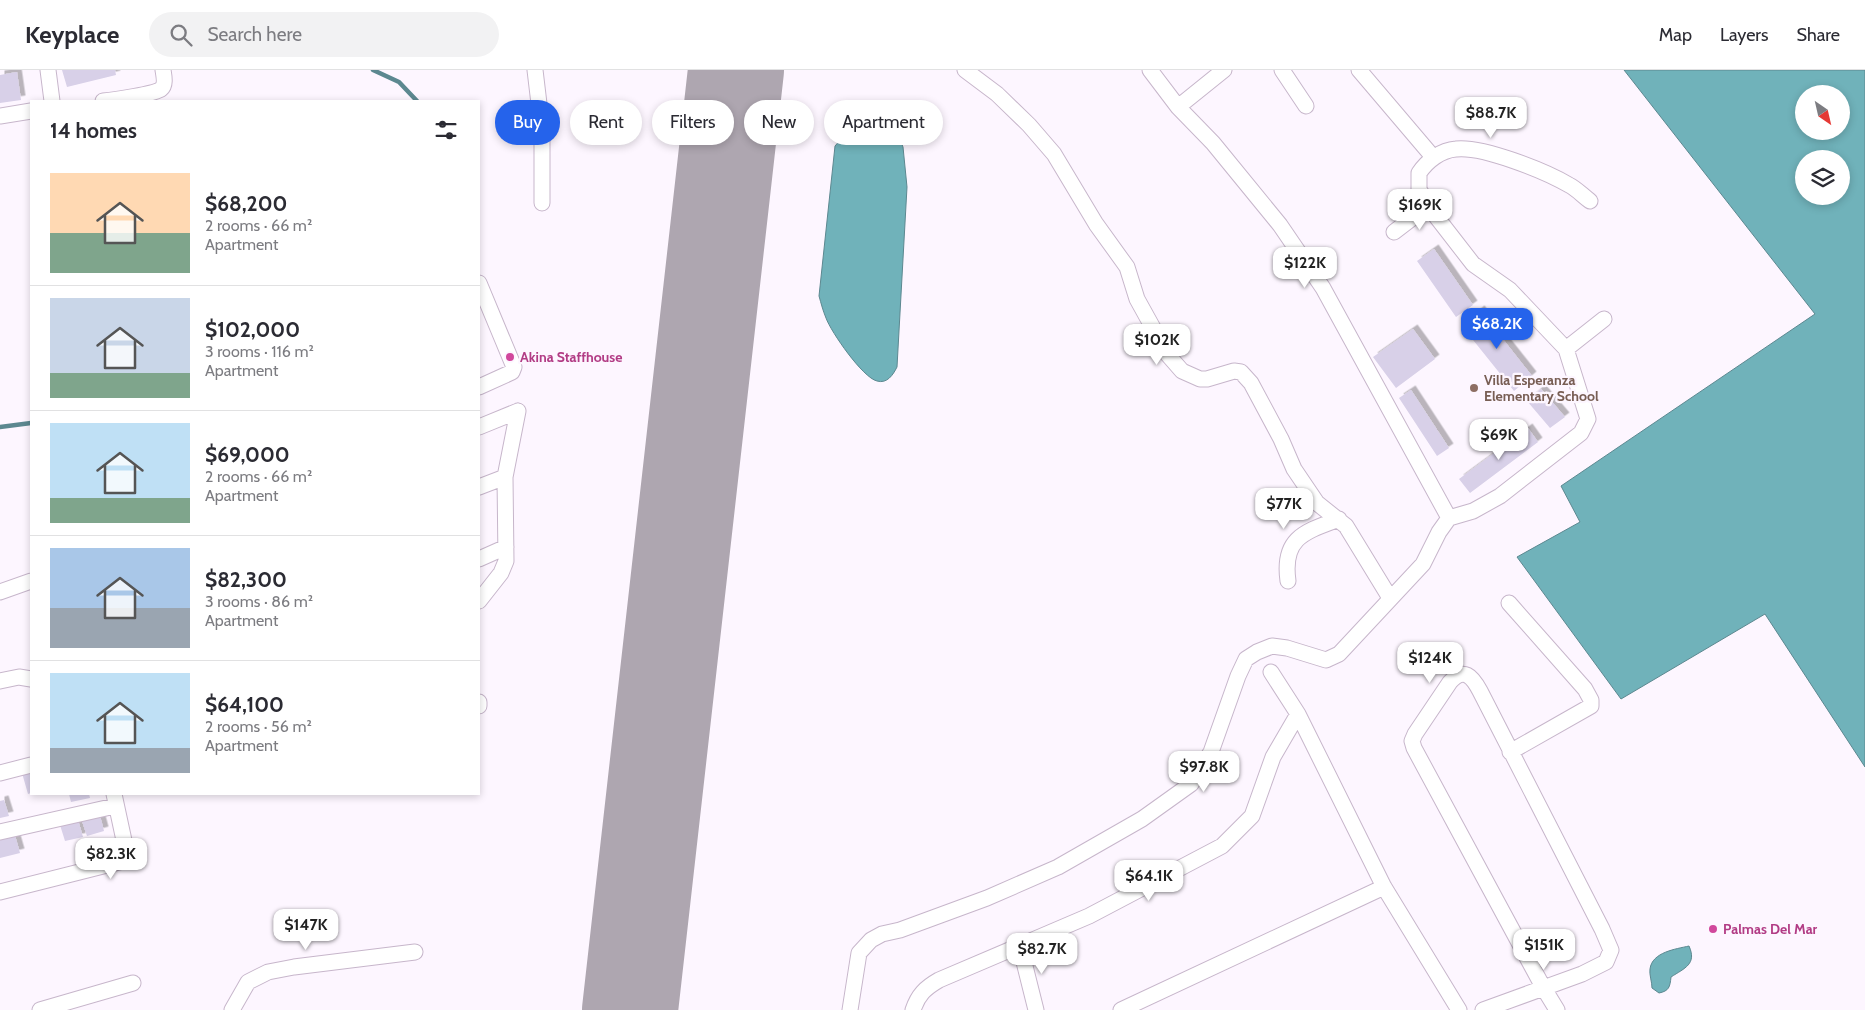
<!DOCTYPE html>
<meta charset="utf-8">
<style>
:root{--surface:#fff;--page:#f2f2f3;--text:#2b2b33;--muted:#7c7c81;--line:#e1e1e2;--accent:#2563eb}
body{margin:0;font-family:Cabin,sans-serif;background:var(--page);color:var(--text);height:100vh;display:flex;flex-direction:column;font-size:19px;white-space:nowrap}
*{box-sizing:border-box;margin:0}
p{font-size:16px;color:var(--muted)}
.icon{flex:none;width:28px;height:28px;fill:none;stroke:currentColor;stroke-width:2;stroke-linecap:round;stroke-linejoin:round}
.map{position:relative;flex:1;overflow:hidden}
.drawer{position:absolute;left:30px;top:30px;width:450px;height:695px;display:flex;flex-direction:column;background:var(--surface);border-radius:0px;box-shadow:0 2px 8px #0003}
.drawer>*{flex:none}
.top-card{position:absolute;left:495px;top:30px;width:475px;height:45px;display:flex;gap:10px}
.needle{width:32px;rotate:146deg}
.controls{position:absolute;left:1795px;top:15px;display:grid;gap:10px}
.controls a{display:grid;place-items:center;width:55px;height:55px;border-radius:50%;background:var(--surface);box-shadow:0 2px 8px #0003;font-size:25px}
.price{position:absolute;translate:-50% -42px;padding:0 11px;border-radius:10px;background:#fff;color:#222;font-size:16px;line-height:32px;filter:drop-shadow(0 1px 2px #0008)}
.price::after{content:'';position:absolute;left:50%;top:30px;width:15px;height:11px;margin-left:-8px;background:inherit;clip-path:polygon(0 0,100% 0,50% 100%)}
.price.selected{background:var(--accent);color:#fff}
ul{padding:0;list-style:none}
li{display:flex;align-items:center;gap:15px;height:125px;padding:0 20px}
li+li{border-top:1px solid var(--line)}
li span{display:grid;place-items:center;flex:none;width:140px;height:100px;border-radius:0px;color:#555}
li>.icon{margin-inline-start:auto}
span .icon{width:60px;height:60px;fill:#fffc;stroke-width:1}
li b{font-size:21px}
h2{display:flex;justify-content:space-between;align-items:center;height:60px;padding:0 20px;font-size:21px}
.pill{padding:0 18px;border-radius:22px;background:var(--surface);box-shadow:0 2px 8px #0003;font-size:18px;line-height:45px}
.pill.selected{background:var(--accent);color:#fff}
header{display:flex;align-items:center;gap:30px;box-sizing:border-box;height:70px;padding:0 25px;background:var(--surface);border-bottom:1px solid var(--line)}
header strong{font-size:24px}
nav{display:flex;gap:28px;margin-inline-start:auto;font-size:18px}
.search{width:350px;height:45px;background:var(--page);display:flex;align-items:center;gap:12px;box-sizing:border-box;padding:0 18px;border-radius:28px;color:var(--muted);font-size:19px}
.map>svg:first-child{display:block}
.water{fill:#70b2ba;stroke:#5c8890;fill-rule:evenodd}
.lines{fill:none;stroke-linecap:round;stroke-linejoin:round}
.stream{stroke:#5c8890;stroke-width:4.5}
.taxiway{stroke:#aea6b0;stroke-width:39}
.runway{stroke:#aea6b0;stroke-width:96}
.building{fill:#d8d0e8;filter:url(#shadow)}
.street-casing{stroke:#c7b6cb;stroke-width:17}
.street{stroke:#fff;stroke-width:15}
.hotel-dot{fill:#d1479c;stroke:#fdf6ff;stroke-width:2}
.education-dot{fill:#8d6e63;stroke:#fdf6ff;stroke-width:2}
.labels{text-anchor:middle;dominant-baseline:central;stroke-width:4.5;stroke-linejoin:round;paint-order:stroke}
.hotel-label{font-size:14px;font-weight:bold;fill:#b23c85;stroke:#fdf6ff;text-anchor:start}
.education-label{font-size:14px;font-weight:bold;fill:#785e54;stroke:#fdf6ff;text-anchor:start}
</style>
<header>
<strong>Keyplace</strong>
<div class="search"><svg class="icon" aria-label="search" viewBox="0 0 24 24"><circle cx="10" cy="10" r="6"/><path d="M15 15l6 6"/></svg>Search here</div>
<nav><a>Map</a><a>Layers</a><a>Share</a></nav>
</header>
<div class="map">
<svg width="1865" height="940" viewBox="0 0 1865 940">
<defs>
<filter id="shadow"><feDropShadow dx="4.5" dy="-4.5" stdDeviation="0" flood-color="#0004"/></filter>
</defs>
<rect width="100%" height="100%" fill="#fdf6ff"/>
<!-- water -->
<path class="water" d="M1624,0H1865V697L1765,544L1621,629L1517,487L1580,452L1561,416L1815,244ZM1804,24H1841V61H1804ZM1804,89H1841V126H1804Z
M876,46L883,47L898,65L903,77L907,117L897,297C893,305 887,314 877,311C863,308 831,262 826,248C823,241 821,233 819,226L835,76C847,62 858,52 876,46Z
M1689,876C1697,894 1685,898 1671,907C1670,917 1669,921 1659,923L1652,918C1652,912 1649,904 1650,899C1652,882 1676,879 1689,876Z"/>
<g class="lines">
<!-- stream -->
<path class="stream" d="M373,0L399,12L417,31
M0,357L31,353"/>
<!-- taxiway -->
<path class="taxiway" d="M732,31L753,0"/>
<!-- runway -->
<path class="runway" d="M630,940L736,0"/>
</g>
<!-- building -->
<path class="building" d="M62,0H115L116,5L67,17Z
M17,2L21,30L0,33V5Z
M1434,179L1473,235L1456,247L1417,191Z
M1480,240L1532,306L1514,321L1461,255Z
M1413,259L1435,289L1396,318L1373,287Z
M1541,319L1565,347L1550,358L1527,331Z
M1411,320L1449,378L1437,386L1399,328Z
M1528,358L1538,372L1470,423L1459,409Z
M31,701V723L28,724L22,703Z
M69,724H89L90,728L71,732Z
M4,730L9,746L0,748V731Z
M100,746L104,761L87,766L82,751Z
M78,750L83,767L65,771L60,755Z
M14,762L20,783L0,788V765Z"/>
<g class="lines">
<!-- street casing -->
<g class="street-casing">
<path id="street" d="M48,0L52,31
M535,0L542,59V133
M965,0L997,24L1029,55L1054,84L1096,154L1127,197L1137,229L1168,285L1182,301L1200,309H1207L1234,301L1241,302L1251,313L1281,369L1294,399L1317,433L1346,456L1390,528
M1150,0L1178,37L1213,73L1280,155L1323,218L1449,448
M1282,0L1306,36
M1359,0L1433,87
M103,31C114,30 155,24 161,19C166,15 164,6 163,0
M1178,37L1224,0
M0,46L31,41
M1394,162L1428,136
M479,213L514,297L512,302L479,317
M1566,279L1604,249
M479,357L518,341
M479,417L505,407
M479,489L506,477
M1288,511C1282,468 1304,462 1339,449
M0,522L31,511
M479,531L501,503L506,491L505,407L518,341
M1509,533L1585,619L1591,630V636L1510,682
M1271,602L1298,644L1384,817L1459,940
M0,611L19,607L31,609
M479,632V636
M0,703L31,695
M0,762L115,736
M0,822L127,790L128,789L114,724
M1020,876L1036,940
M40,940L133,913
M232,940L248,912L268,902L294,897L415,882
M850,940L859,883L871,870L882,864L900,860L987,828L1058,797L1142,749L1191,714L1211,682L1238,606L1246,589L1257,582L1272,576L1287,578L1326,590L1339,584L1423,494L1439,462L1449,448L1473,441L1500,426L1581,363L1588,349L1566,279L1510,220L1473,194L1428,136L1419,119V103C1427,91 1441,80 1456,79C1483,76 1545,101 1569,115C1577,119 1583,126 1590,131
M913,940C918,925 925,918 939,910L1089,846L1222,776L1252,746L1273,687L1298,644
M1121,940L1384,817
M1483,940L1582,904L1606,892L1611,880L1602,859L1480,621C1472,606 1464,597 1450,612L1415,664L1412,671L1414,678L1543,917L1557,940"/>
</g>
<!-- street -->
<use href="#street" class="street"/>
</g>
<!-- markers -->
<g class="hotel-dot">
<circle cx="510" cy="287" r="5"/>
<circle cx="1713" cy="859" r="5"/>
</g>
<circle class="education-dot" cx="1474" cy="318" r="5"/>
<g class="labels">
<!-- hotel labels -->
<g class="hotel-label">
<text x="520" y="287">Akina Staffhouse</text>
<text x="1723" y="859">Palmas Del Mar</text>
</g>
<!-- education labels -->
<g class="education-label">
<text x="1484" y="310">Villa Esperanza<tspan x="1484" dy="16">Elementary School</tspan></text>
</g>
</g>
</svg>
<div class="controls">
<a><svg class="needle" viewBox="-14 -14 28 28"><path d="M0-13l5 13h-10z" fill="#e53935"/><path d="M0 13l5-13h-10z" fill="#7c7c81"/></svg></a>
<a><svg class="icon" aria-label="layers" viewBox="0 0 24 24"><path d="M12 4l9 5-9 5-9-5zM3 14l9 5 9-5"/></svg></a>
</div>
<b class="price" style="left:1491px;top:69px">$88.7K</b>
<b class="price" style="left:1420px;top:161px">$169K</b>
<b class="price" style="left:1305px;top:219px">$122K</b>
<b class="price selected" style="left:1497px;top:280px">$68.2K</b>
<b class="price" style="left:1157px;top:296px">$102K</b>
<b class="price" style="left:1499px;top:391px">$69K</b>
<b class="price" style="left:1284px;top:460px">$77K</b>
<b class="price" style="left:1430px;top:614px">$124K</b>
<b class="price" style="left:1204px;top:723px">$97.8K</b>
<b class="price" style="left:111px;top:810px">$82.3K</b>
<b class="price" style="left:1149px;top:832px">$64.1K</b>
<b class="price" style="left:306px;top:881px">$147K</b>
<b class="price" style="left:1544px;top:901px">$151K</b>
<b class="price" style="left:1042px;top:905px">$82.7K</b>
<div class="top-card">
<a class="pill selected">Buy</a>
<a class="pill">Rent</a>
<a class="pill">Filters</a>
<a class="pill">New</a>
<a class="pill">Apartment</a>
</div>
<section class="drawer">
<h2>14 homes<svg class="icon" aria-label="filters" viewBox="0 0 24 24"><path d="M4 7h16M4 17h16"/><circle cx="9" cy="7" r="2"/><circle cx="15" cy="17" r="2"/></svg></h2>
<ul>
<li><span style="background:linear-gradient(#ffd9b3 60%,#7fa58c 0)"><svg class="icon" aria-label="home" viewBox="0 0 24 24"><path d="M3 11l9-7 9 7M6 9v11h12V9"/></svg></span><div><b>$68,200</b><p>2 rooms · 66 m²</p><p>Apartment</p></div></li>
<li><span style="background:linear-gradient(#c9d6e8 75%,#7fa58c 0)"><svg class="icon" aria-label="home" viewBox="0 0 24 24"><path d="M3 11l9-7 9 7M6 9v11h12V9"/></svg></span><div><b>$102,000</b><p>3 rooms · 116 m²</p><p>Apartment</p></div></li>
<li><span style="background:linear-gradient(#bfe0f5 75%,#7fa58c 0)"><svg class="icon" aria-label="home" viewBox="0 0 24 24"><path d="M3 11l9-7 9 7M6 9v11h12V9"/></svg></span><div><b>$69,000</b><p>2 rooms · 66 m²</p><p>Apartment</p></div></li>
<li><span style="background:linear-gradient(#a9c7e8 60%,#9aa5b1 0)"><svg class="icon" aria-label="home" viewBox="0 0 24 24"><path d="M3 11l9-7 9 7M6 9v11h12V9"/></svg></span><div><b>$82,300</b><p>3 rooms · 86 m²</p><p>Apartment</p></div></li>
<li><span style="background:linear-gradient(#bfe0f5 75%,#9aa5b1 0)"><svg class="icon" aria-label="home" viewBox="0 0 24 24"><path d="M3 11l9-7 9 7M6 9v11h12V9"/></svg></span><div><b>$64,100</b><p>2 rooms · 56 m²</p><p>Apartment</p></div></li>
</ul>
</section>
</div>
